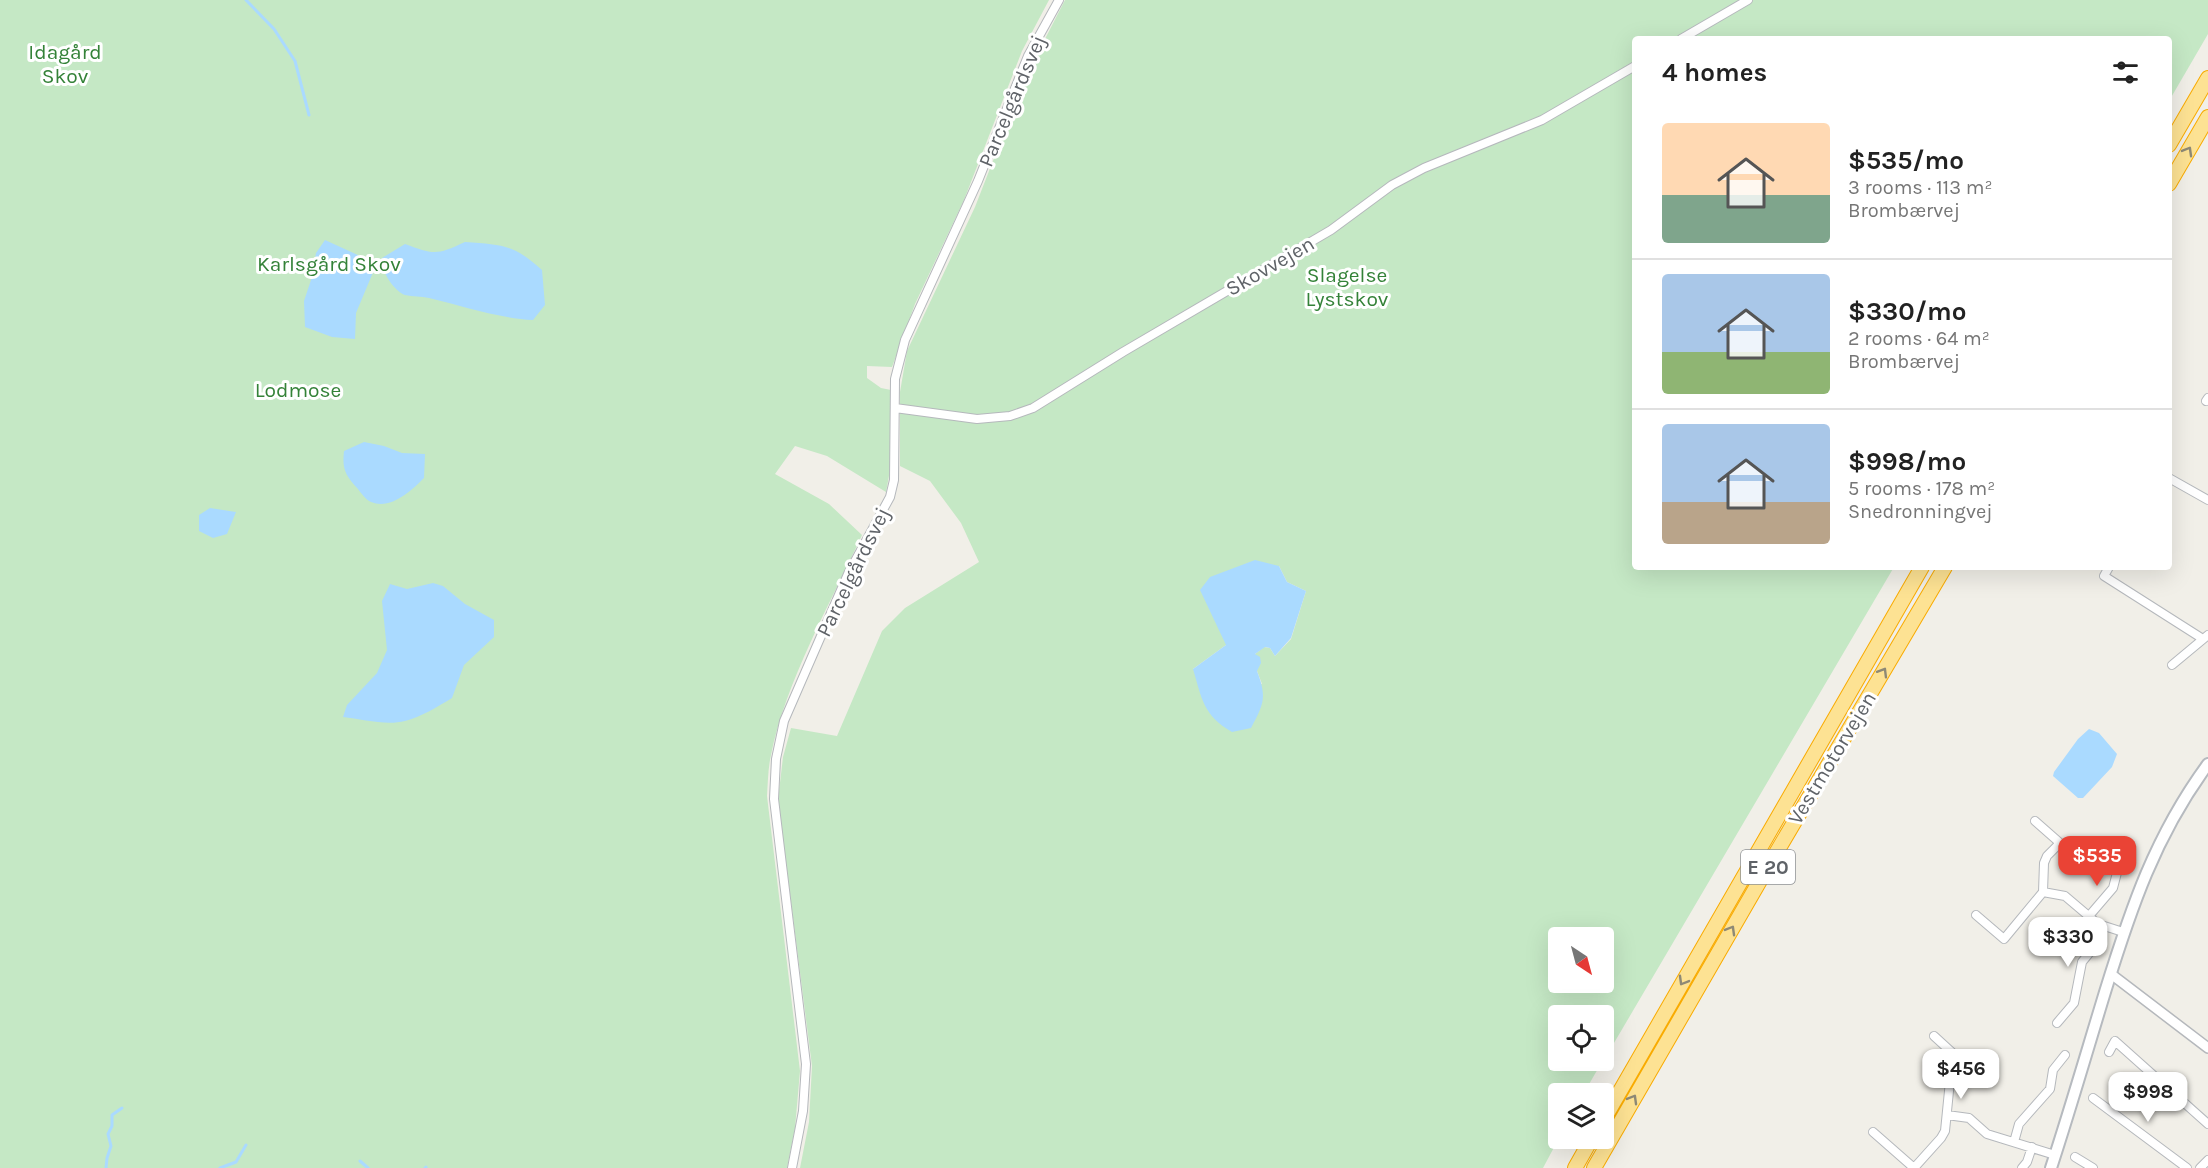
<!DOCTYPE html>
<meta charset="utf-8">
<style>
:root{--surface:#fff;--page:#f6f6f6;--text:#222;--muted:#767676;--line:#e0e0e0;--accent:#ea4335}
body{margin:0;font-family:Karla,sans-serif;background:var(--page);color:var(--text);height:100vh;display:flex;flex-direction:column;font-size:22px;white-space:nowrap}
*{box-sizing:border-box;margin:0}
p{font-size:20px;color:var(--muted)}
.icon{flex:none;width:33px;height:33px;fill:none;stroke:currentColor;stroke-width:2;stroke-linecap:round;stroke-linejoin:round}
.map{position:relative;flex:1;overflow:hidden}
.side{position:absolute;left:1632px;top:36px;width:540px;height:534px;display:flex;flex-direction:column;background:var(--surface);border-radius:6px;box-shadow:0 6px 24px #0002}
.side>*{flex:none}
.needle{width:39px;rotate:144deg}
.fabs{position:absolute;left:1548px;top:927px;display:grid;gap:12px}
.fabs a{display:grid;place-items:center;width:66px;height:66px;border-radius:6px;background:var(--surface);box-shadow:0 6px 24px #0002;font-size:30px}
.price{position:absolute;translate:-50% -51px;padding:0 14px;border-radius:12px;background:#fff;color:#222;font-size:20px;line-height:39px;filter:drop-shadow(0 2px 3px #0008)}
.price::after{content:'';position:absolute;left:50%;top:36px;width:18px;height:14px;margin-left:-9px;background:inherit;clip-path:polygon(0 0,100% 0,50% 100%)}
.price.on{background:var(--accent);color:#fff}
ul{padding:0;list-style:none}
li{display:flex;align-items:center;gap:18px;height:150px;padding:0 30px}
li+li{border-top:2px solid var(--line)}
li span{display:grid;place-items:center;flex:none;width:168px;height:120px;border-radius:6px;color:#555}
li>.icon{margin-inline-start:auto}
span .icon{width:72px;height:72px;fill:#fffc;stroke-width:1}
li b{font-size:26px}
h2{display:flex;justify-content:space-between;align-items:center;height:72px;padding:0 30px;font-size:26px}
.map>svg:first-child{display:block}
.green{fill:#c5e8c5;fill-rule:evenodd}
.water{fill:#aadaff}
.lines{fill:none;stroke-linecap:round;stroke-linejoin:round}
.stream{stroke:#aadaff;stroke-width:3}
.minor-casing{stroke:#b5b8bc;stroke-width:10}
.tertiary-casing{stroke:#b5b8bc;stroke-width:12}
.secondary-casing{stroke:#b6babf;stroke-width:14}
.motorway-casing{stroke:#f9ab00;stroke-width:16}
.minor{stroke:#fff;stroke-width:8}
.tertiary{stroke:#fff;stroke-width:9}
.secondary{stroke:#fff;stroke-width:10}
.motorway{stroke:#fde293;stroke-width:14}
.oneway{stroke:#8e8975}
.labels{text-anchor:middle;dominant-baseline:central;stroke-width:6;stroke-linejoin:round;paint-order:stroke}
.shield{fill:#fff;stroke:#8f9295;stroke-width:1.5}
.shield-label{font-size:20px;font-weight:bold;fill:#5f6368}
.park-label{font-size:21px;fill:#348238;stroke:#fff}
.street-label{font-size:21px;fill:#5f6368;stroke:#fff}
</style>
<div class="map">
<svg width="2208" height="1168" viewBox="0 0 2208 1168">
<rect width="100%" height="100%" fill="#f1efe8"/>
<!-- green -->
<path class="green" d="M0,0H1049L1022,51L964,200L915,304L892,367L867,366V378L881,388L891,390V465L886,492L827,456L795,446L775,474L829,504L862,535C831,602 785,683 771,755C768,768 768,782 767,796L800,1071L795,1128L787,1168H0Z
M1065,0H2208V34L2169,101V39H1635V567H1894L1604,1060V1016H1558V1060H1603L1584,1093L1558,1094L1559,1138L1543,1168H800L809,1122L812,1066L778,800L783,757L791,728L837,736L882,631L905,608L979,562L961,523L930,481L900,466V392L907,351L975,207L1026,76ZM1279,566L1287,582L1306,591L1291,639L1275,656L1270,648L1264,647L1255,654L1257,671L1262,684L1193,669L1226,645ZM1558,938H1604V982H1558Z"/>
<!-- water -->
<path class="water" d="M325,240L360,256L374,270L356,313L355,339L332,337L305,327L304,301L311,280L316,253Z
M465,242C503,245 513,244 542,270L545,305L533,320C497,318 463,306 429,298C421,296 413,297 405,295C394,291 380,270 382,258L405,244C434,255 437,255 465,242Z
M364,442L384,446L402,453L425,454L424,478C411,491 391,510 371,502C366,500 361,493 358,489C345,475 342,469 344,451Z
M210,508L236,512L227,534L213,538L199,531V515Z
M1255,560L1279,566L1287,582L1306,591L1291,638L1275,656L1270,648L1265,647L1255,654L1260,657L1261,663L1257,671C1267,697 1264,704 1251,728L1232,732C1203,715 1202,699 1193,669L1226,645L1200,590L1210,577Z
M433,583L443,586L465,604L494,620V637L464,665L452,698C437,707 421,717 405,721C386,726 362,719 343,717L347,705L377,673L387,650L382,601L390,584L407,589Z
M2089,729L2099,733L2117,754L2112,767L2083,798H2078L2053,776L2054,772L2078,739Z"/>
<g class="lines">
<!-- stream -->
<path class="stream" d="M246,0L274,29L295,61L309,115
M360,1161L368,1168
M106,1168L107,1158L111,1146L108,1134L112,1126V1115L122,1108
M220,1168L236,1162L246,1145
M425,1168L426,1167"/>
<!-- minor casing -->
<g class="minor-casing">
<path id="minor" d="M1681,39L1748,0
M2206,401L2208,398
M895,408L977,419L1010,416L1033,408L1123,352L1331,230L1392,185L1424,168L1542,120L1635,66
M2169,478L2208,500
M2109,567L2104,576L2203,639
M2172,665L2208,635
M2043,892L2065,896L2098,924L2123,932
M1976,915L2004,939L2043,892L2044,863L2047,856L2060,843L2035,821
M2089,916L2113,888L2119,865
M2057,1023L2074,1003L2082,962L2099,941L2103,926
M2109,1052L2115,1041L2208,1124
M2093,1098L2187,1168
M1947,1115L1969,1118L1987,1134L2055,1155
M1873,1132L1914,1168
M2014,1142L2019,1124L2050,1089L2053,1070L2065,1055
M2075,1157L2093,1168
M792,1168L803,1111L806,1064L774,799L776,759L784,721L848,574L890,497L894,480L895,379L905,340L978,181L1028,56L1059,0
M1914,1168L1941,1138L1945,1131L1951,1071L1958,1058L1934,1036
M2022,1168L2027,1162L2032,1147
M2200,1168L2208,1160"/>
</g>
<!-- tertiary casing -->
<g class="tertiary-casing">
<path id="tertiary" d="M2111,974L2208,1048"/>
</g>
<!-- secondary casing -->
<g class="secondary-casing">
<path id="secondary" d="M2051,1168C2070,1110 2087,1051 2105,992C2131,908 2155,836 2208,764"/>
</g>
<!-- motorway casing -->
<g class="motorway-casing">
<path id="motorway" d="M2169,145L2208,78
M2169,184L2208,117
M1604,1119L1922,567
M1575,1168L1592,1138
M1594,1168L1769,865L1945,567"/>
</g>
<!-- minor -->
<use href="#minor" class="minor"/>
<!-- tertiary -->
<use href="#tertiary" class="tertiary"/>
<!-- secondary -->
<use href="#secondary" class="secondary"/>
<!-- motorway -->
<use href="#motorway" class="motorway"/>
</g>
<!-- one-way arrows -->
<defs><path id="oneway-chevron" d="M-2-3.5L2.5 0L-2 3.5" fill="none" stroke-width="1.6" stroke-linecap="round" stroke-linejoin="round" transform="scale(1.5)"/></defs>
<g class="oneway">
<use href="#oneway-chevron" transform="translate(2188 151) rotate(-60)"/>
<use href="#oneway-chevron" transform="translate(1883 672) rotate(-59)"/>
<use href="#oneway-chevron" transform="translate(1731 930) rotate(-60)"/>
<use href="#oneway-chevron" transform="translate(1683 981) rotate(120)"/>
<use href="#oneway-chevron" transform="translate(1633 1099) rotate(-60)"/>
</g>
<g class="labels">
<!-- shield labels -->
<rect class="shield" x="1741" y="850" width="54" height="34" rx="4.5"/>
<g class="shield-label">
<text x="1768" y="867">E 20</text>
</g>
<!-- park labels -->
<g class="park-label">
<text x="65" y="52">Idagård<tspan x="65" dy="24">Skov</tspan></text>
<text x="329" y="264">Karlsgård Skov</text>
<text x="1347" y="275">Slagelse<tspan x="1347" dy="24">Lystskov</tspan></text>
<text x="298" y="390">Lodmose</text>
</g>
<!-- street labels -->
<g class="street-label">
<text transform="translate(1012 101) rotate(-67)">Parcelgårdsvej</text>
<text transform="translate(1270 266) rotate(-30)">Skovvejen</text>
<text transform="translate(853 572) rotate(-64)">Parcelgårdsvej</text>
<text transform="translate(1832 758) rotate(-59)">Vestmotorvejen</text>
</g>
</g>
</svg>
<div class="fabs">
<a><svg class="needle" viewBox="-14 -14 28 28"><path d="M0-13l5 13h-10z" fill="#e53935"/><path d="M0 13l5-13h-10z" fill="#767676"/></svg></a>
<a><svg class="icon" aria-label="locate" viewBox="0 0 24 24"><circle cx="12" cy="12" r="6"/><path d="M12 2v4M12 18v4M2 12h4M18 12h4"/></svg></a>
<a><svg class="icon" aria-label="layers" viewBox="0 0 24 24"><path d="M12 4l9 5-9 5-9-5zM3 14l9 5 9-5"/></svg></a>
</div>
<b class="price on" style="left:2097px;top:887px">$535</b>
<b class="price" style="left:2068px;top:968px">$330</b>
<b class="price" style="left:1961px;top:1100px">$456</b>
<b class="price" style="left:2148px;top:1123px">$998</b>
<section class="side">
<h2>4 homes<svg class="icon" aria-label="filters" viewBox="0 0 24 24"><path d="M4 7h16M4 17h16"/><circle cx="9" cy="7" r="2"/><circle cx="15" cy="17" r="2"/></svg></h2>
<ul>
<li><span style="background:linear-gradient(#ffd9b3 60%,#7fa58c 0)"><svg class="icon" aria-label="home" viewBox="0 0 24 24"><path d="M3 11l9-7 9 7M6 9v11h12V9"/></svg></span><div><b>$535/mo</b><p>3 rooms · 113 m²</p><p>Brombærvej</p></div></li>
<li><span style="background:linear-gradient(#a9c7e8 65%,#8fb573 0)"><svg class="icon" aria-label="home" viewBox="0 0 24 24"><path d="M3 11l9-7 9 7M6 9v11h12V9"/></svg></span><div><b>$330/mo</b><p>2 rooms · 64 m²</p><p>Brombærvej</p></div></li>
<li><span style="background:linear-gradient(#a9c7e8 65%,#b9a48a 0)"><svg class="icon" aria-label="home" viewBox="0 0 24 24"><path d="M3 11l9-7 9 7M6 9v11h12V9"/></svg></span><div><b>$998/mo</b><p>5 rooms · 178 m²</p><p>Snedronningvej</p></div></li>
</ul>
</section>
</div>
